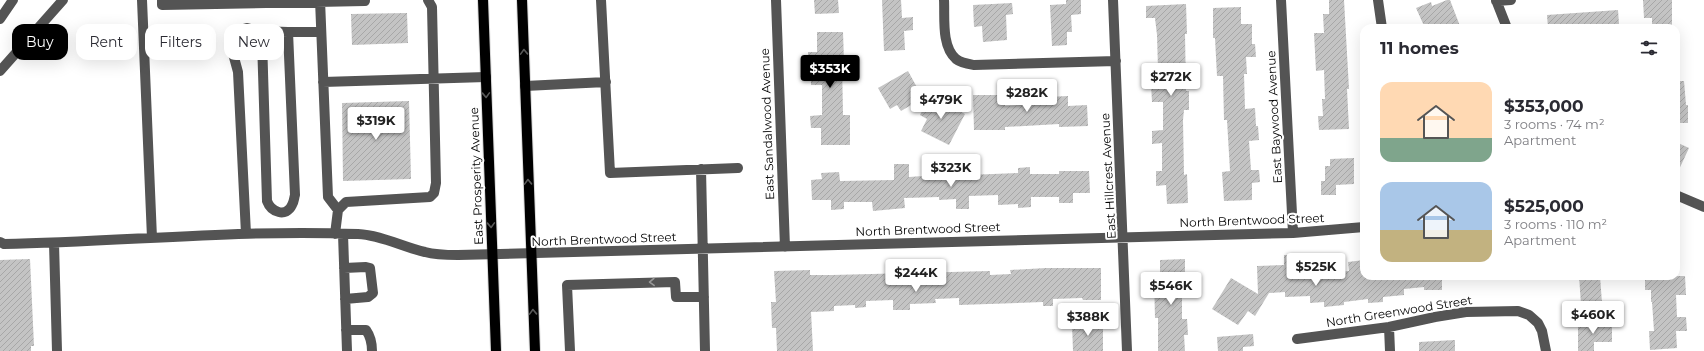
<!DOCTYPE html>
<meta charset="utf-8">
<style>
:root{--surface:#fff;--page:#f7f7f7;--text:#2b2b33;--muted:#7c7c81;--accent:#000}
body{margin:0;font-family:Montserrat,sans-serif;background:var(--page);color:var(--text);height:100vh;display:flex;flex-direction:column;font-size:15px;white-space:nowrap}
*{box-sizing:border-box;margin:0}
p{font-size:13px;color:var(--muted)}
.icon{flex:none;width:22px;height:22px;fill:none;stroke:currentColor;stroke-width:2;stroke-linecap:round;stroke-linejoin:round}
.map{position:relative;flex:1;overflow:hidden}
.panel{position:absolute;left:1360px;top:24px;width:320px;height:256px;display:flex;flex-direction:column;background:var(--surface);border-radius:12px;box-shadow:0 4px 16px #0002}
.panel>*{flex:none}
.top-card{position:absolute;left:12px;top:24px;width:380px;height:36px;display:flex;gap:8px}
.price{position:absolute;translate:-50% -34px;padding:0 9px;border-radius:4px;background:#fff;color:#222;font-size:13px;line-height:26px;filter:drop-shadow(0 1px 2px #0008)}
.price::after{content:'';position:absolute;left:50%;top:24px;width:12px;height:9px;margin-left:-6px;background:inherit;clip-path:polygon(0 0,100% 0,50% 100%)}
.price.current{background:var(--accent);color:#fff}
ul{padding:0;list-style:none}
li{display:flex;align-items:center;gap:12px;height:100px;padding:0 20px}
li span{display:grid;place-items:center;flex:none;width:112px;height:80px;border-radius:12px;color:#555}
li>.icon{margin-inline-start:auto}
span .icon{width:48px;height:48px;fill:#fffc;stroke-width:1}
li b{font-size:17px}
h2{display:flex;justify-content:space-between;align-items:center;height:48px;padding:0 20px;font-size:17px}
.chip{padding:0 14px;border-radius:12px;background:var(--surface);box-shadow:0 4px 16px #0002;font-size:14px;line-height:36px}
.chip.current{background:var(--accent);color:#fff}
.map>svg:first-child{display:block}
.building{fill:url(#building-hatch)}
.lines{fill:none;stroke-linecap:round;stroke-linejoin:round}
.major-casing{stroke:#dbdbdb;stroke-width:12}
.minor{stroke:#545454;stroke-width:10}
.major{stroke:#000;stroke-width:10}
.oneway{stroke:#595959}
.oneway2{stroke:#989898}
.labels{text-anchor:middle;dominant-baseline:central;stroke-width:4;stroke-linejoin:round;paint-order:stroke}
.street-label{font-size:12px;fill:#000;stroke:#fff}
</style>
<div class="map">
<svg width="1704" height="351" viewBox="0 0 1704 351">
<defs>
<pattern id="building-hatch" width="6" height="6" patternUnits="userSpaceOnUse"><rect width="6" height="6" fill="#c4c4c4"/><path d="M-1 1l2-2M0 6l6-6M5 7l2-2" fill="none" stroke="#a7a7a7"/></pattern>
</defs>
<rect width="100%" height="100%" fill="#fff"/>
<!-- building -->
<path class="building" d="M814,0H838L839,13L815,14Z
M882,0H901L902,18L913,17V30L904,31L905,50L884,51Z
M1066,0H1081V14L1071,15L1072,32H1067V45L1052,46L1050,5L1066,4Z
M1329,0H1344L1349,89H1347L1349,129L1319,130L1318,116H1323L1322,99H1325L1324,70L1316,71L1314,33H1324L1323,14H1329Z
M1447,0H1450L1460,26L1454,28H1425L1416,8L1431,2L1432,6Z
M1643,0H1672V28H1652V18H1644Z
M1012,3L1013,14L1006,15L1007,40L983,42L982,26L974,27L973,5Z
M1186,4L1187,34H1185L1186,91H1189V110H1184L1183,120L1184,175L1187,174L1188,203L1167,204L1166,185L1156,186V171H1162V143L1152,144V131L1163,130V102H1152L1151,84H1148V69H1158L1157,35L1155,18H1146V6Z
M1241,7V24H1252V44H1255L1256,57H1246L1247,74H1244L1245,109L1255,108L1256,126H1258L1259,140L1249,141L1251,170H1259L1260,182L1252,183V200L1224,201L1222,172L1230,171L1227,120H1224L1223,76H1217L1215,38H1213V8Z
M1618,10L1619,24L1548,28L1547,15Z
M407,13L408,43L352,45L351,14Z
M817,32H843L844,61H842L843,115H850V145H821V128H811L810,116L822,115V85H811V66H808V52H817Z
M908,71L919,91L928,95L901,111L897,105L890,109L878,88Z
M1676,81H1684L1686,105H1688V123H1676Z
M1036,94H1048V97L1068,96V106L1087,105L1088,126L1059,127V124L1005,127V130H974L973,95H1005V106L1036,104Z
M930,96L965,114L949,145L921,131L927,119L920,115Z
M409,101L411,179L343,181L342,103Z
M1676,142L1689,148L1676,176Z
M1354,158V184L1336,185V195H1321V181H1325V166H1330V159Z
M894,164H909V177L923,176V179L947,178L946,172L967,171L968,175L1018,173V168L1030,167V174H1059V171H1089L1090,193H1073V203H1059V197H1031V207L1018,208V204L998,205V195L969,196V209H956V199L939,200V197L904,198L905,208L873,211L872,202H844V209L831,210V200H812L811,180L822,179L821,173L839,172L840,181L894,180Z
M1284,255H1296V270L1324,268V273L1349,271L1348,262L1364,260V276H1442V290H1424V287L1404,289V295L1383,297V302L1368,303V299L1344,302V305L1324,307V302L1310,303V296L1285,297V292L1269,293L1255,316L1248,311L1238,325L1212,309L1231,278L1258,294L1257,266L1284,265Z
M30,259L34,346H31V351H0V260Z
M1185,259V291H1182V319H1187L1188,335H1184L1185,351H1158V318H1155L1154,278H1160V260Z
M1046,268H1101V300H1083L1082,298L1053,299V306H1043V302L959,305V298L935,299L936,303L910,304V310H893V300L866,301V307L855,308V305L834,306V311L811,312L813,351H777L776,328H772L771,302H776L774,271L810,270V275H832L990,271V275L1011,274L1010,270Z
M1579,276H1600L1602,303L1581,304Z
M1645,276H1685L1686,295H1676L1677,317H1686L1687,331H1676L1677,348L1650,350L1649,331H1654L1652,302H1651V290H1645Z
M1578,323H1612V342H1594V351H1578Z
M1072,324H1103V351H1073Z
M1253,334L1254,346L1243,347V351H1218L1217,337Z
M1455,340V351H1419V342Z"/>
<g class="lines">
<!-- major casing -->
<g class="major-casing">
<path id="major" d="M483,0L496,351
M522,0L535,351"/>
</g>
<!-- minor -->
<path class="minor" d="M142,0L152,238
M162,0V5L365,1
M320,0L328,197L338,210
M601,0L610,173L738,168
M776,0L785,247
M944,0C945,17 941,46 956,59C961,63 968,64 974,65L1116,61
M1113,0L1127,351
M1281,0L1293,233
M1378,0L1382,28
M1496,0L1507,28
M1496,1L1511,0
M0,19L13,0
M258,31L288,32
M0,71L63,0
M323,82L486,77
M525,86L606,82
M701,169L705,351
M1676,195L1704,207
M246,234L238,72L232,50L236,31L247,28L258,31L262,40L267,201C271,212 286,218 292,205C294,202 294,198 295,195L288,32H321
M335,234L338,210L346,202L430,197L434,193L436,183L432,7L428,0
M343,234L347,351
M0,242L4,244C122,242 240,229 358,234C381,235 403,247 425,252C436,255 447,255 458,255L1293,233L1364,227
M54,243L57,351
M344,268L366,267L370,268L373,293L368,297L345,299
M1389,327L1390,351
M346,330H366C371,337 372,343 372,351
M1297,339L1389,327L1435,317L1466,312L1518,311L1529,315L1538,323L1542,331L1546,351
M570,351L567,285L675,282L676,297H704"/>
<!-- major -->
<use href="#major" class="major"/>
</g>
<!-- one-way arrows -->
<defs><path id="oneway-chevron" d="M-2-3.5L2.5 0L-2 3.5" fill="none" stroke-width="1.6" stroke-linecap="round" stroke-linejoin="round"/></defs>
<g class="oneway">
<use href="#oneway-chevron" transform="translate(524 52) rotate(-92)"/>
<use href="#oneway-chevron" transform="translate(486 95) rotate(88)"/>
<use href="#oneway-chevron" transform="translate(528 182) rotate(-92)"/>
<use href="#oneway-chevron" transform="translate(491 225) rotate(88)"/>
<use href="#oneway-chevron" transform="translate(533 312) rotate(-92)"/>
</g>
<use class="oneway2" href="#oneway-chevron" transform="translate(652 282) rotate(178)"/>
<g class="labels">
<!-- street labels -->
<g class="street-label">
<text transform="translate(1274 117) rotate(-93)">East Baywood Avenue</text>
<text transform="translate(767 124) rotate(-92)">East Sandalwood Avenue</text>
<text transform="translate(476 176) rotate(-92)">East Prosperity Avenue</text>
<text transform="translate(1108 176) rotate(-93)">East Hillcrest Avenue</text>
<text transform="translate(1252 220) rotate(-2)">North Brentwood Street</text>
<text transform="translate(928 229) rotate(-2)">North Brentwood Street</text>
<text transform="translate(604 239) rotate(-2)">North Brentwood Street</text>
<text transform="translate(1399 311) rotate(-9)">North Greenwood Street</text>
</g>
</g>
</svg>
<b class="price current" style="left:830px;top:89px">$353K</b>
<b class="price" style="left:1171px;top:97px">$272K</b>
<b class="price" style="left:1027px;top:113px">$282K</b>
<b class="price" style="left:941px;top:120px">$479K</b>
<b class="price" style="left:376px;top:141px">$319K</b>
<b class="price" style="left:951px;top:188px">$323K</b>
<b class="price" style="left:1316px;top:287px">$525K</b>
<b class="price" style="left:916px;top:293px">$244K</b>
<b class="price" style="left:1171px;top:306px">$546K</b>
<b class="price" style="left:1593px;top:335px">$460K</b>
<b class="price" style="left:1088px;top:337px">$388K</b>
<div class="top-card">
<a class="chip current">Buy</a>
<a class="chip">Rent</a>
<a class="chip">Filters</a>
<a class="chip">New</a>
</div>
<section class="panel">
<h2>11 homes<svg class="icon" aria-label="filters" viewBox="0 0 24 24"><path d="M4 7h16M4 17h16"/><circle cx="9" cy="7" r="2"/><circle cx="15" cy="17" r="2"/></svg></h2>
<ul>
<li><span style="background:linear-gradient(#ffd9b3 70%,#7fa58c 0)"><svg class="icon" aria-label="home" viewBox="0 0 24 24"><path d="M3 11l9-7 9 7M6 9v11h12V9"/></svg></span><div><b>$353,000</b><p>3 rooms · 74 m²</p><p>Apartment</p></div></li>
<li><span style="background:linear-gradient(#a9c7e8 60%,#c2b280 0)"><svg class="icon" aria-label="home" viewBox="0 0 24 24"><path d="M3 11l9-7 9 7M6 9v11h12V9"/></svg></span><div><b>$525,000</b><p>3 rooms · 110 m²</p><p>Apartment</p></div></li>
</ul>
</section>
</div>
